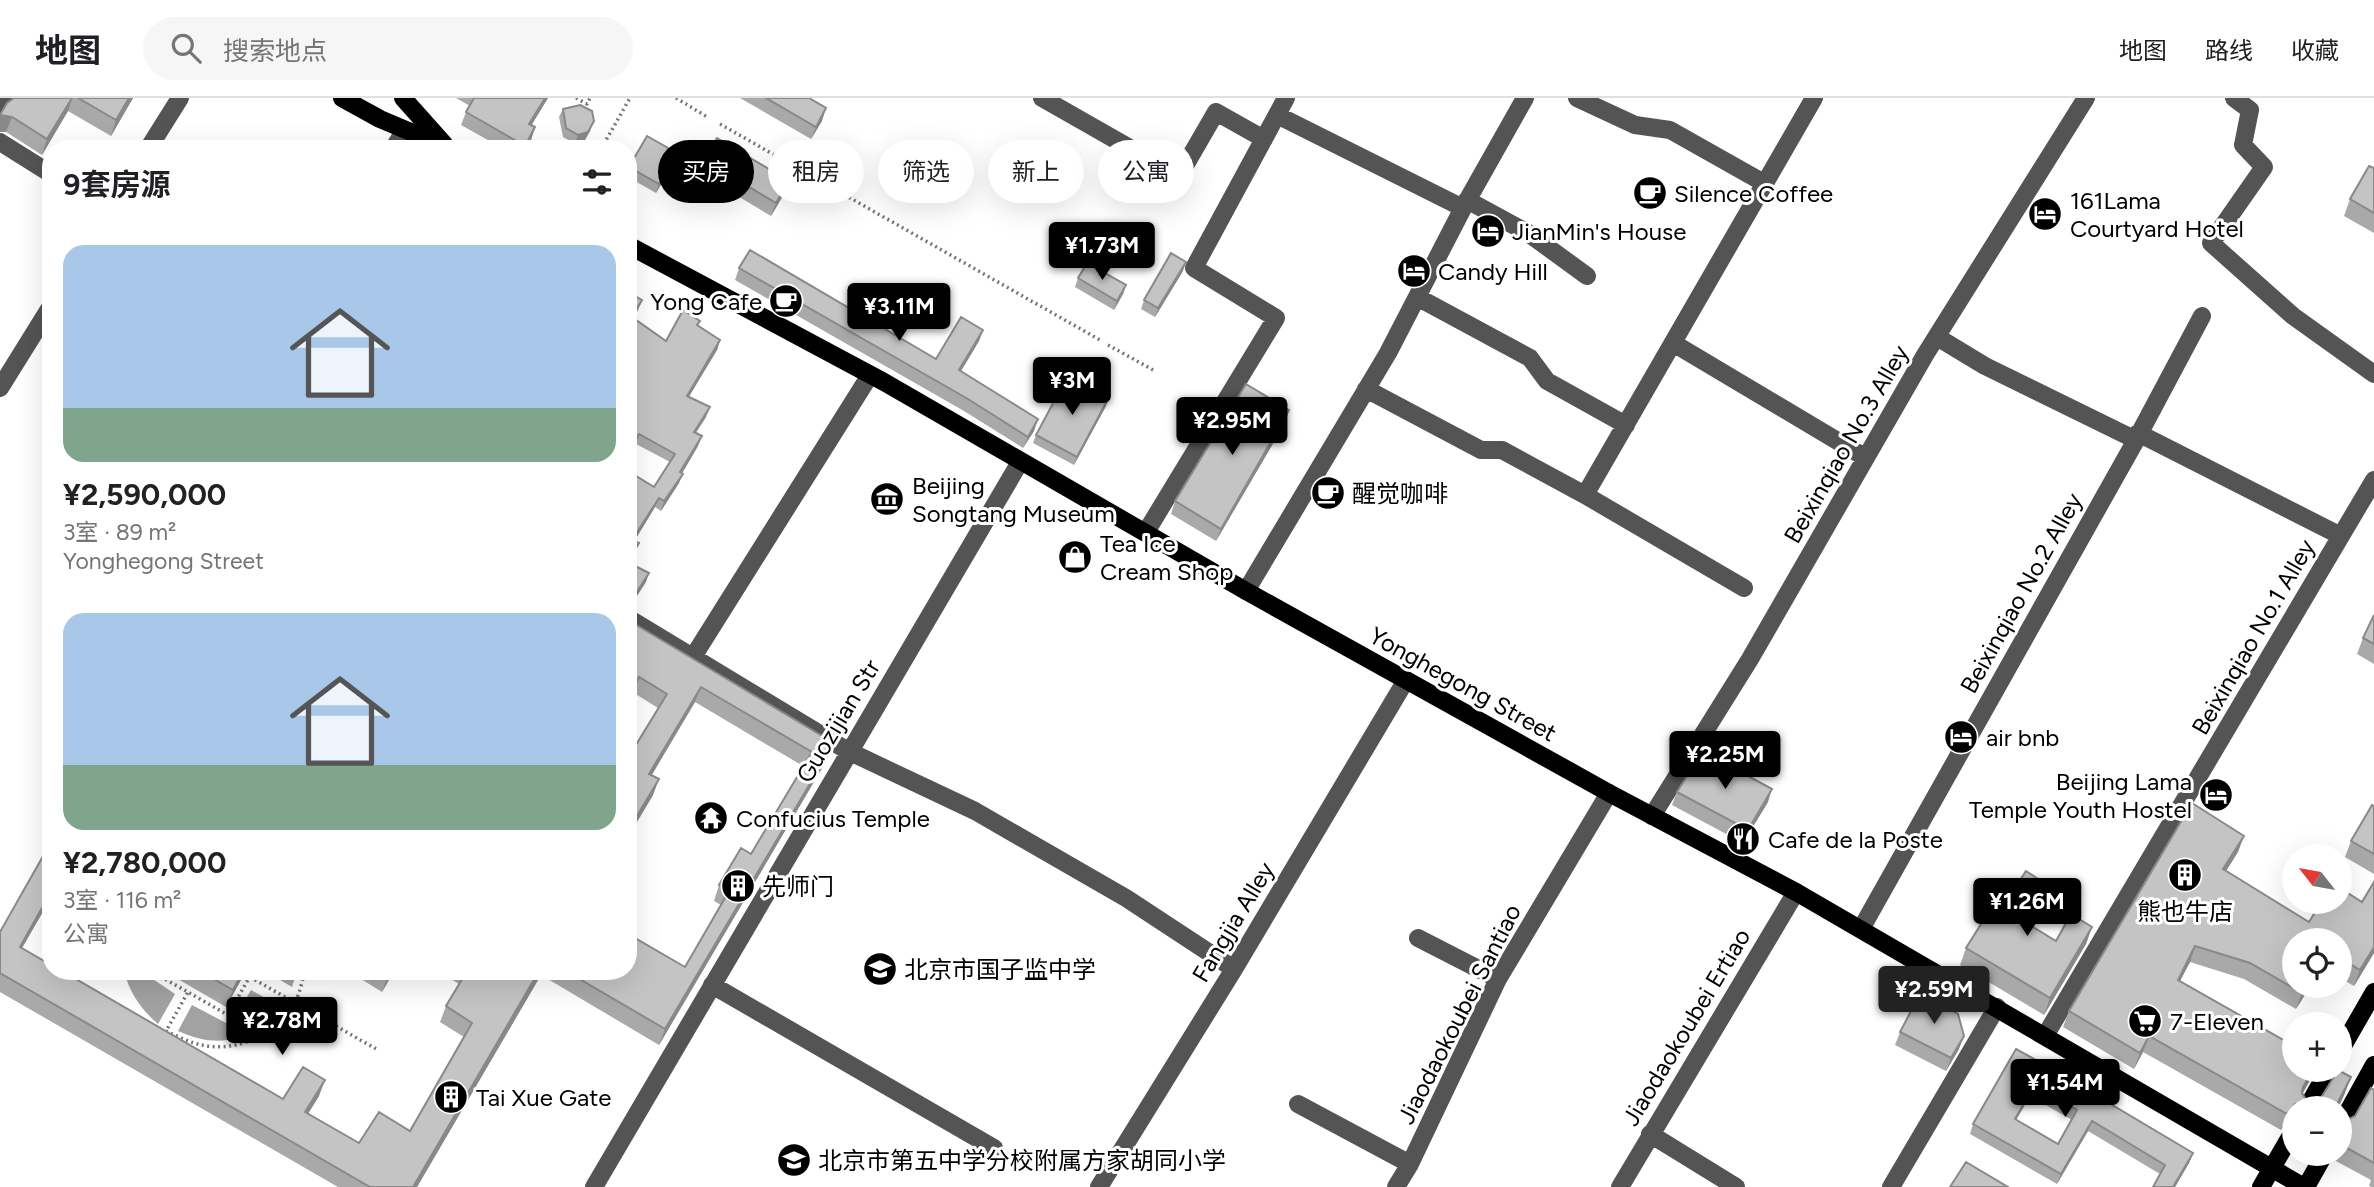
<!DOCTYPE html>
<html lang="zh">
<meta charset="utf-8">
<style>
:root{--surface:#fff;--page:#f6f6f6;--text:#202124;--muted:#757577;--line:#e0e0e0;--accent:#000}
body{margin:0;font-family:Figtree,"Noto Sans SC",sans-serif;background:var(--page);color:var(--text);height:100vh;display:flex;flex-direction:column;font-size:26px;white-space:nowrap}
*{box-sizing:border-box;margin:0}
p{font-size:23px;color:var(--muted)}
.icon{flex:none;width:38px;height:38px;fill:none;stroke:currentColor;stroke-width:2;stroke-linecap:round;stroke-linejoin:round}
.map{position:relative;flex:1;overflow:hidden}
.sheet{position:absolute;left:42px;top:42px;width:595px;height:840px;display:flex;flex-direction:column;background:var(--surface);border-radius:28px;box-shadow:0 7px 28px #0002}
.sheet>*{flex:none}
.hud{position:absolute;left:658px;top:42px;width:665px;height:63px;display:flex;gap:14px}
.needle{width:46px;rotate:301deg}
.fabs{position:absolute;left:2282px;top:746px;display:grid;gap:14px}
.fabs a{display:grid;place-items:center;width:70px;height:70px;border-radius:50%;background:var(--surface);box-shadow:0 7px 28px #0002;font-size:35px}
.price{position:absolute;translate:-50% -60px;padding:0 16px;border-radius:7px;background:var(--accent);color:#fff;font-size:23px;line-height:46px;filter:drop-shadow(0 2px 4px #0008)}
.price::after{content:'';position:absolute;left:50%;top:42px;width:21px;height:16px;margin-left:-10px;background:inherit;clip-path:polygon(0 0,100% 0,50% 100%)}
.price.active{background:#222;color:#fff}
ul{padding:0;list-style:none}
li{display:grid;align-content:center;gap:14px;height:371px;padding:0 21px}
li span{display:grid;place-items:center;height:217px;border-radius:21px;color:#555}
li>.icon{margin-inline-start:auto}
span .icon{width:126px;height:126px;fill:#fffc;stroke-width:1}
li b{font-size:30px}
h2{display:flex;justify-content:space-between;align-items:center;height:84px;padding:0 21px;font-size:30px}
.tag{padding:0 24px;border-radius:32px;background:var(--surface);box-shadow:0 7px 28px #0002;font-size:24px;line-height:63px}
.tag.active{background:var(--accent);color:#fff}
header{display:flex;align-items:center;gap:42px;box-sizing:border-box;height:98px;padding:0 35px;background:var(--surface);border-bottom:2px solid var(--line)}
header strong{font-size:33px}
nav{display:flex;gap:38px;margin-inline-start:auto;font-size:24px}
.search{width:490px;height:63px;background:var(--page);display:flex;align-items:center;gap:18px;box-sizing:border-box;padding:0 24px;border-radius:38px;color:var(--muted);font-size:26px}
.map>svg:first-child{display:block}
.water{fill:#a2a2a2}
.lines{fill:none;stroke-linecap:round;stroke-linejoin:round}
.path{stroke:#767676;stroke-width:3.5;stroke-dasharray:2 3.5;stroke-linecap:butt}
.minor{stroke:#545454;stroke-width:18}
.major{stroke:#000;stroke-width:18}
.wall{fill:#a9a9a9;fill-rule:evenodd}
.shaded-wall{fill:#898989}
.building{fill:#c4c4c4;stroke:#898989;stroke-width:2;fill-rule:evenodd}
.labels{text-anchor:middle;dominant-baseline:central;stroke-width:6;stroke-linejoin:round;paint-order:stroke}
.poi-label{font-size:24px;fill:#000;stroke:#fff;text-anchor:start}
.street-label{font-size:24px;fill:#000;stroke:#fff}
</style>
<header>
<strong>地图</strong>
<div class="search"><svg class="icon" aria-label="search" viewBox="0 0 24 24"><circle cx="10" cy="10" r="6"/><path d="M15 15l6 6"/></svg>搜索地点</div>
<nav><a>地图</a><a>路线</a><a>收藏</a></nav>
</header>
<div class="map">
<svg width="2374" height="1089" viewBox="0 0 2374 1089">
<rect width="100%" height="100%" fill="#fff"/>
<!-- water -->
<path class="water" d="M124,873H141L175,896L158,926C141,911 130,896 124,873Z
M265,873H297L292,889Z
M251,892L280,908C251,943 220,952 178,933L192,907L230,927Z"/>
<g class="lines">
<!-- path -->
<path class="path" d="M576,0L587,6L590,0
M676,0L709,20
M720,26L1100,242
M601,51L630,0
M1108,247L1155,273
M151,873L228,917L253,873
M250,879L378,952
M166,933C177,938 190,945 202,947C236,955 279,936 295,904C300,895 302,883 305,873
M165,935L188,894"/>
<!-- minor -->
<path class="minor" d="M1042,0L1179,78L1216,14L1264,41
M1577,0L1635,27L1670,32L1764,85
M2234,0L2250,12L2243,47L2264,69L2211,145L2293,218L2374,276
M0,9L5,0
M1277,17L1463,110
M0,44L51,76
M148,51L180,0
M393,51L405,32
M1467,102L1528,135L1587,178
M1417,199L1530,260L1547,283L1626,327
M1937,239L1985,268L2136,342
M1673,245L1866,360
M0,290L51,208
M1366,291L1481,352H1502L1585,397
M2138,335L2341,438
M1146,434L1276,220L1194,170L1286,0
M1744,490L1585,397L1814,0
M1246,493L1388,255L1463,110L1525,0
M628,520L848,653L975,713L1126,800L1234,871
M693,559L870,277
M1652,718L1750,561L1925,257L2086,0
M1861,831L2136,342L2202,218
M1418,840L1498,881
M712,887L994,1050
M2045,938L2374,382
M1298,1006L1410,1066
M1650,1036L1736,1089
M594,1089L1020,364
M1099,1089L1234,871L1406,582
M1396,1089L1410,1066L1498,881L1609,695
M1620,1089L1796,794
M1891,1089L1997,909"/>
<!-- major -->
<path class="major" d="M342,0L380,21L451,51
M403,0L444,46
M628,147L884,284L1246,493L1609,695L1796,794L2304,1089
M2340,953L2374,894
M2307,1010L2329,971
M2340,1028L2374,967
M2261,1089L2294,1032
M2306,1089L2325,1055"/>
</g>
<!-- wall -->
<path class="wall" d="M14,0H133L111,38L68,13L42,57L6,34Z
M456,0H548L531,27L535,29L531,42L526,51H504L461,27L466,14L470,8Z
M740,0H809L822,23L811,41Z
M563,11L591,32L585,42L575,46L563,39L559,19Z
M704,62L789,83L784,96L771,118L699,75Z
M674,64L656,95L628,79L629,69Z
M2374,70V135L2344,118L2350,101Z
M739,170L936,261L983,232L979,243L961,273L1034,333L1023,350L964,313L735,182Z
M1183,173L1155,219L1141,211L1144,202Z
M1078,180L1126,187L1123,196L1114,212L1075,189Z
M628,194L638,212L633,220L666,243L700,223L698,228L720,242L717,252L689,298L706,319L696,335L698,348L682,375L679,385L661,413L655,409L634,443L635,455L628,467V418L630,416L628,415V373L654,389L670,364L636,346Z
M1106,308L1074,367L1033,345L1036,337Z
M1285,325L1216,443L1171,416L1175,403Z
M2374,517V566L2357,556L2363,540Z
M628,522L828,660L659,947L541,877L417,1089H338L0,894V834L22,850L283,1001L319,998L308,1015L359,1045L410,1033L464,939L440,924L446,908L459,886L437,873H628L685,869L721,807L714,803L719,787L751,756L803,668L695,604L652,677L653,697L628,739V660L658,610L634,595L628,604Z
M1677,694L1768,704L1743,745L1672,707Z
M2374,708V776L2345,759L2351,743Z
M2238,754L2226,773L2309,824L2374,855L2354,888L2340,880V842H2294L2311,887L2296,911L2244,881L2190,864L2180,883L2313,977L2302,996L2307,1003L2312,1005L2345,995L2338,1010H2294V1022H2289L2281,1032L2143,954L2134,971L2063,929L2069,913Z
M2049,788L2043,805L2031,827L2056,843L2092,829L2086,846L2044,917L1960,867L1966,850L2013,793Z
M164,873H246L226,909Z
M364,873H394L382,894L361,881Z
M1900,934L1959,951L1946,973L1895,947Z
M2016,951L2193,1055L2189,1065L2175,1089H2153L2160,1076L2088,1033L2057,1086L1970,1036L1973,1026ZM2030,998L2072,1022L2058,1046L2016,1022Z
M2374,992V1089H2372L2369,1088L2371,1082L2334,1062L2336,1055H2340V1020L2345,1023L2355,1018Z"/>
<!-- shaded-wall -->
<path class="shaded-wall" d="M72,0L68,13L42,57L47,41Z
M129,0H133L111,38L116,22Z
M545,0H548L525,38L529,26Z
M826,10L822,23L811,41L816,29Z
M0,17L12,19L6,34H0Z
M594,23L585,42L575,46L578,37Z
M535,29L531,42L526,51H524Z
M677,55L674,64L656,95L659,86Z
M789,83L784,96L771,118L776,105Z
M1186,164L1183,173L1155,219L1158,210Z
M1126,187L1123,196L1114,212L1117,203Z
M642,202L638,212L628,229L632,219Z
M983,232L979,243L955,283L959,272Z
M720,242L717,252L684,307L687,298Z
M1109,299L1106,308L1074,367L1077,359Z
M710,309L706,319L690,343L694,334Z
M1289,312L1285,325L1216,443L1221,431Z
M1038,321L1034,333L1023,350L1028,339Z
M639,336L636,346L628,356V351Z
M702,338L698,348L677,384L680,374Z
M683,376L679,385L661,413L664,403Z
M659,400L655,409L629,452L632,442Z
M639,445L635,455L628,467L629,462Z
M649,475L646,484L630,509H628V501Z
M639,579L634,595L628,604V598Z
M701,589L695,604L643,691L649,676Z
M834,645L828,660L659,947L665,931Z
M659,681L653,697L628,739V733Z
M1772,691L1768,704L1743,745L1748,732Z
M2244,738L2238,754L2217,787L2223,771Z
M2049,788L2043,805L2022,843L2028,826Z
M51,794V800L14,864L20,849Z
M2092,829L2086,846L2044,917L2050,900Z
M2195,848L2190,864L2172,898L2178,882Z
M2374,849V855L2354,888L2360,872Z
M243,873H246L226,909L233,892Z
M391,873H394L382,894L388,878Z
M539,873H542L541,877L417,1089H413Z
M2307,887H2311L2296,911L2302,895Z
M1964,938L1959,951L1946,973L1951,960Z
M2149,938L2143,954L2134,971L2140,955Z
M2313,971H2315L2313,977L2297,1005L2303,989Z
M2351,979L2345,995L2338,1010H2335Z
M325,982L319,998L300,1029L305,1014Z
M2034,988L2030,998L2011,1031L2015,1021Z
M2295,1006L2306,1007L2305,1010H2294V1022H2289L2281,1032L2287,1016Z
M2092,1023L2088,1033L2057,1086L2061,1076Z
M2193,1055L2189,1065L2175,1089H2173Z"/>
<!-- building -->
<path class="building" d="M14,0H72L47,41L12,19L0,17L7,5Z
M78,0H129L116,22Z
M474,0H545L529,26L535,29L525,48L466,14Z
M766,0H809L826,10L816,29Z
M580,7L592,13L594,23L588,34L578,37L566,30L563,11Z
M647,38L677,55L659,86L629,69Z
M717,40L789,83L776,105L704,62Z
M2369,68L2374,70V115L2350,101Z
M750,152L936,261L961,219L983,232L959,272L1038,321L1028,339L968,301L739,170Z
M1171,155L1186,164L1158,210L1144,202Z
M1087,165L1126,187L1117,203L1078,180Z
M628,194L642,202L632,219L666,243L683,212L700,223L697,227L720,242L687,298L710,309L694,334L702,338L680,374L683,376L664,403L659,400L632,442L639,445L629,462L628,418L635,407L628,402V373L654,389L675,356L639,336L628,351Z
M1066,281L1090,295L1093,290L1109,299L1077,359L1036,337Z
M1246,286L1289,312L1221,431L1175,403Z
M635,468L649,475L633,500L628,501V480Z
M2374,517V546L2363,540Z
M628,522L834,645L665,931L566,873H628V836L685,869L729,793L719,787L741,750L751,756L812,654L701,589L649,676L659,681L628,733V660L667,596L639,579L628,598Z
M1702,653L1772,691L1748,732L1677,694Z
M2192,705L2244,738L2223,771L2309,824L2322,803H2340V790L2362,804L2374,784V849L2360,872L2340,860V842H2294V887H2307L2302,895L2250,865L2195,848L2178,882L2294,948V971H2313L2303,989L2302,995L2307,1003L2312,1005L2319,1003L2338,972L2351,979L2335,1010H2308L2306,1007L2295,1006L2287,1016L2149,938L2140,955L2069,913Z
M2372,707L2374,708V756L2351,743Z
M51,744V794L20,849L51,867V873H62L283,1001L303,969L325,982L305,1014L359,1045L379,1014L410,1033L472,925L446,908L467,873H539L413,1089H370L0,875V834Z
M2026,773L2049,788L2028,826L2056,843L2071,816L2092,829L2050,900L1966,850L2005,788L2013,793Z
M200,873H243L233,892Z
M380,873H391L388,878Z
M1921,894L1958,916L1964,938L1951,960L1900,934Z
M2016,951L2105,1000L2104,1002L2193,1055L2173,1089H2153L2165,1067L2092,1023L2061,1076L1973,1026ZM2034,988L2077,1012L2058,1046L2015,1021Z
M2371,990L2374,992V1065L2340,1046L2342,1038L2340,1034V1020L2345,1023L2355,1018Z
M1966,1064L2008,1089H1950Z"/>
<!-- icons -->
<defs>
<g id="cafe-disc" transform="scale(1.75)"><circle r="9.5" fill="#000" stroke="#fff"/><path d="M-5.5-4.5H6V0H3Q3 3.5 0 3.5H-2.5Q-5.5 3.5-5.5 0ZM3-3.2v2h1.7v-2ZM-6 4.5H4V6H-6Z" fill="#fff"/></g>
<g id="hotel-disc" transform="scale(1.75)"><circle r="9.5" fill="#000" stroke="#fff"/><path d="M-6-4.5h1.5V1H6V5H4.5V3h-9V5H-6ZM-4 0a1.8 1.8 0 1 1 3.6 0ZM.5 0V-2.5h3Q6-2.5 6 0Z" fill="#fff"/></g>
<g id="museum-disc" transform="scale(1.75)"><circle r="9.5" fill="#000" stroke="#fff"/><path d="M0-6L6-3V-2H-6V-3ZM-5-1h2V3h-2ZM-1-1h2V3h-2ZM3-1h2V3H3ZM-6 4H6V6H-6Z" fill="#fff"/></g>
<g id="shop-disc" transform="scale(1.75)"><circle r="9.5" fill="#000" stroke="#fff"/><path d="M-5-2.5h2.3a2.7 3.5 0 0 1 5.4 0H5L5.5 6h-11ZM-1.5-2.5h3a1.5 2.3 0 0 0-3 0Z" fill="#fff"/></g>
<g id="temple-disc" transform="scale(1.75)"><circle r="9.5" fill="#000" stroke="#fff"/><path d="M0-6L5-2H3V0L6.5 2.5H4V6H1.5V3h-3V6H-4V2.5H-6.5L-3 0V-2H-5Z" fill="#fff"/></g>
<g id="restaurant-disc" transform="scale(1.75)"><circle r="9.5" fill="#000" stroke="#fff"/><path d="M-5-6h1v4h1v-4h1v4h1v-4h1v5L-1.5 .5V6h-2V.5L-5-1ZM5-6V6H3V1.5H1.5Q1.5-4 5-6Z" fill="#fff"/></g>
<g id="building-disc" transform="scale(1.75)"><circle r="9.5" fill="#000" stroke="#fff"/><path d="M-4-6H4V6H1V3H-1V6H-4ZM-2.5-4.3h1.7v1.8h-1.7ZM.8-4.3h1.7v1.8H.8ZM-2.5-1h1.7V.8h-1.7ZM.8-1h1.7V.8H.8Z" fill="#fff"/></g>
<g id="school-disc" transform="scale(1.75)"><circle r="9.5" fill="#000" stroke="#fff"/><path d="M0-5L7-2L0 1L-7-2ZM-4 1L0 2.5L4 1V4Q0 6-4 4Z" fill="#fff"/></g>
<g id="supermarket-disc" transform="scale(1.75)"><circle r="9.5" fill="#000" stroke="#fff"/><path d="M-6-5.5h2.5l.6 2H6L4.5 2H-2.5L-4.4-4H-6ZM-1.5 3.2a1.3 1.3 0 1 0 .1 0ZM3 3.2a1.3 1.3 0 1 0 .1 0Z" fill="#fff"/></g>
</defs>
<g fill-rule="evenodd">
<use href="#cafe-disc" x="1650" y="95"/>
<use href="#hotel-disc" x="2045" y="116"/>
<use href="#hotel-disc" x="1488" y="133"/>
<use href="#hotel-disc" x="1414" y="173"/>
<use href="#cafe-disc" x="786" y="203"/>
<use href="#cafe-disc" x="1328" y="395"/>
<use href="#museum-disc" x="887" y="401"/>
<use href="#shop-disc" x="1075" y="459"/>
<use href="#hotel-disc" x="1961" y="639"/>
<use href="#hotel-disc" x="2216" y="697"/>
<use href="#temple-disc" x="711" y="720"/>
<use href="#restaurant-disc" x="1743" y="741"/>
<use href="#building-disc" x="2185" y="777"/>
<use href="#building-disc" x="738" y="788"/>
<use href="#school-disc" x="880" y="871"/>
<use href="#supermarket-disc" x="2145" y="923"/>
<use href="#building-disc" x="451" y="999"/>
<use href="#school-disc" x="794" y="1062"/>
</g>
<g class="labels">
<!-- poi labels -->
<g class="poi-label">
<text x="1674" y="95">Silence Coffee</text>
<text x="2070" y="102">161Lama<tspan x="2070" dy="28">Courtyard Hotel</tspan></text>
<text x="1512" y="133">JianMin's House</text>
<text x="1438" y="173">Candy Hill</text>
<text x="762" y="203" text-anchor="end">Yong Cafe</text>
<text x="912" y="387">Beijing<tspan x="912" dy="28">Songtang Museum</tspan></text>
<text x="1352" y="395">醒觉咖啡</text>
<text x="1100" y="445">Tea Ice<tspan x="1100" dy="28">Cream Shop</tspan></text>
<text x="1986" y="639">air bnb</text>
<text x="2192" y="683" text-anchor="end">Beijing Lama<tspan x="2192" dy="28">Temple Youth Hostel</tspan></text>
<text x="736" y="720">Confucius Temple</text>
<text x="1768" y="741">Cafe de la Poste</text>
<text x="762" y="788">先师门</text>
<text x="2185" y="813" text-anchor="middle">熊也牛店</text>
<text x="904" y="871">北京市国子监中学</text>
<text x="2170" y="923">7-Eleven</text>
<text x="476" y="999">Tai Xue Gate</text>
<text x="818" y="1062">北京市第五中学分校附属方家胡同小学</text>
</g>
<!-- street labels -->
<g class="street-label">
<text transform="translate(1846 346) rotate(-60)">Beixinqiao No.3 Alley</text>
<text transform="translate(2021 495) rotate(-61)">Beixinqiao No.2 Alley</text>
<text transform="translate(2253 539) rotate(-60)">Beixinqiao No.1 Alley</text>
<text transform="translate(1463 586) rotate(29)">Yonghegong Street</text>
<text transform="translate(838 623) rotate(-59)">Guozijian Str</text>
<text transform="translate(1233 824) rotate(-59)">Fangjia Alley</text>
<text transform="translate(1459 916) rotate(-63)">Jiaodaokoubei Santiao</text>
<text transform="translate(1686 929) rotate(-59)">Jiaodaokoubei Ertiao</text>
</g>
</g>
</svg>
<div class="fabs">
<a><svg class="needle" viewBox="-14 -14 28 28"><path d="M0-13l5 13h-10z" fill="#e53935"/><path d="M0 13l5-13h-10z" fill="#757577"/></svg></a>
<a><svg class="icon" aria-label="locate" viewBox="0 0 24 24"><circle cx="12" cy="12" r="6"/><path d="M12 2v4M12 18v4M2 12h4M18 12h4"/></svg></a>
<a>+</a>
<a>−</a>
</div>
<b class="price" style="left:1102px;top:184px">¥1.73M</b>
<b class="price" style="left:899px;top:245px">¥3.11M</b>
<b class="price" style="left:1072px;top:319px">¥3M</b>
<b class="price" style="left:1232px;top:359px">¥2.95M</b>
<b class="price" style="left:1725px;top:693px">¥2.25M</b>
<b class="price" style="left:2027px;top:840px">¥1.26M</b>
<b class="price active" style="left:1934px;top:928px">¥2.59M</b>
<b class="price" style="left:282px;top:959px">¥2.78M</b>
<b class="price" style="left:2065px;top:1021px">¥1.54M</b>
<div class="hud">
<a class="tag active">买房</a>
<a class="tag">租房</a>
<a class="tag">筛选</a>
<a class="tag">新上</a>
<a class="tag">公寓</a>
</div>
<section class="sheet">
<h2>9套房源<svg class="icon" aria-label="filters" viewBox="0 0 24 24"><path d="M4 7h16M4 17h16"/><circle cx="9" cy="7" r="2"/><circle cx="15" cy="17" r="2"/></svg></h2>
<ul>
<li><span style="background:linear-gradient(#a9c7e8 75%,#7fa58c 0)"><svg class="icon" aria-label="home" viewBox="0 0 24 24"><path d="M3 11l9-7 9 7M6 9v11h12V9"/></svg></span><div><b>¥2,590,000</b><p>3室 · 89 m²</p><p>Yonghegong Street</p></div></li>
<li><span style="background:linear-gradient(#a9c7e8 70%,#7fa58c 0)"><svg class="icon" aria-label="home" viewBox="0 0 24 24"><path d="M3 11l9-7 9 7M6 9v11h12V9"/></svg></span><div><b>¥2,780,000</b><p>3室 · 116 m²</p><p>公寓</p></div></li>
</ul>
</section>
</div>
